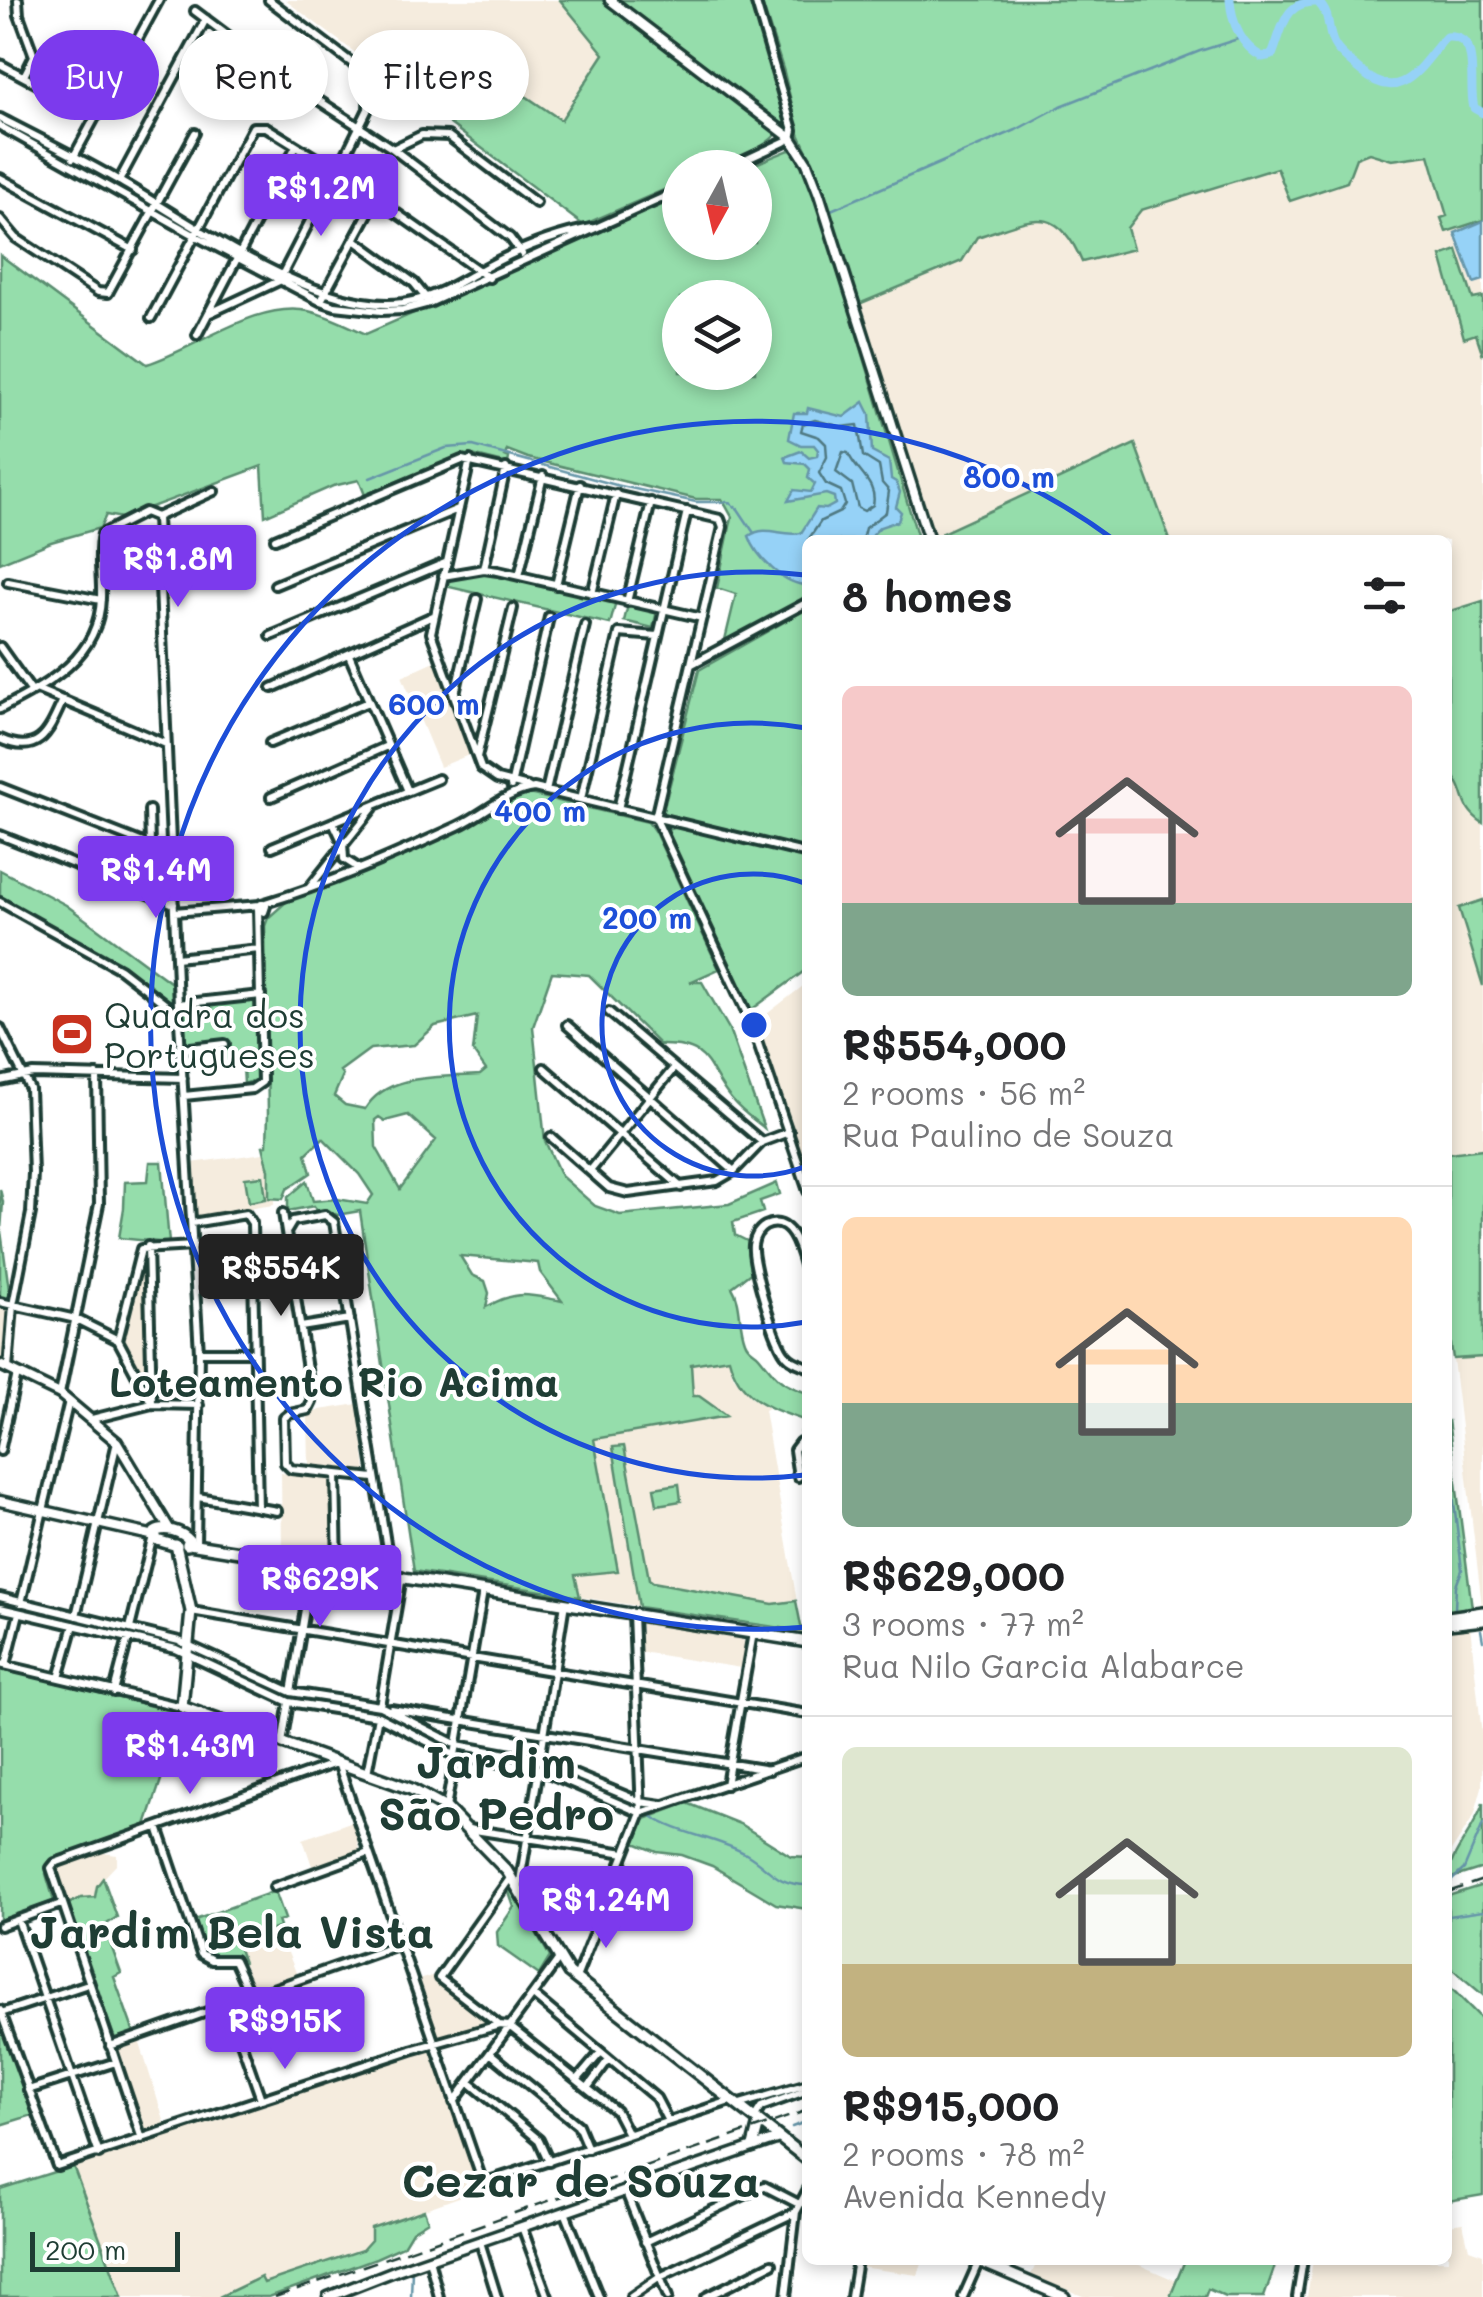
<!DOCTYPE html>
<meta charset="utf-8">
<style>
:root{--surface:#fff;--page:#f6f6f6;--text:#202124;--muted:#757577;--line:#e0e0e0;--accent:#7c3aed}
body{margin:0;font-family:Mali,sans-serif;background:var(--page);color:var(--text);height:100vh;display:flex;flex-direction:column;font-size:38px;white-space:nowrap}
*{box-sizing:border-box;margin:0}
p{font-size:32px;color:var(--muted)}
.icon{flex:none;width:55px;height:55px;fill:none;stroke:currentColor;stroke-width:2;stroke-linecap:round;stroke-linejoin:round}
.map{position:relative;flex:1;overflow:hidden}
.sheet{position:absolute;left:802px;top:535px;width:650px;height:1730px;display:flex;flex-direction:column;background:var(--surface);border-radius:15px;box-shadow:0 5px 15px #0003}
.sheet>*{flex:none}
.banner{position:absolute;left:30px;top:30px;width:622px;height:90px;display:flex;gap:20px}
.needle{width:65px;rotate:188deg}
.controls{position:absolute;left:662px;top:150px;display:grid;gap:20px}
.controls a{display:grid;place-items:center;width:110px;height:110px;border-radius:50%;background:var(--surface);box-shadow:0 5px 15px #0003;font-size:50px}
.scale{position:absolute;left:30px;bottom:25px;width:150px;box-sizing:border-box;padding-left:10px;border:5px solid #1f3d34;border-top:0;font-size:28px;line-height:35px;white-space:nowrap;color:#1f3d34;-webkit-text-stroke:8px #fff;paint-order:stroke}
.price{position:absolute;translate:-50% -85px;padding:0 22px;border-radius:10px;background:var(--accent);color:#fff;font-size:32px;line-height:65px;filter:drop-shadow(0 2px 5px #0008)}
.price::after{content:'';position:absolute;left:50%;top:60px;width:30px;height:22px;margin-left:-15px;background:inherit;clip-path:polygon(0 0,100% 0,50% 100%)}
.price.current{background:#222;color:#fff}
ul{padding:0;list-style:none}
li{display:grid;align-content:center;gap:20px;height:530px;padding:0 40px}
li+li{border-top:2px solid var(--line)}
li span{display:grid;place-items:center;height:310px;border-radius:15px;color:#555}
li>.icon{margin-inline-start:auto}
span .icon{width:180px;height:180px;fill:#fffc;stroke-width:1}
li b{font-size:42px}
h2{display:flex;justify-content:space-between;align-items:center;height:120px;padding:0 40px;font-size:42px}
.chip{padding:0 35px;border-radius:45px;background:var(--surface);box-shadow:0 5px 15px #0003;font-size:35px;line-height:90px}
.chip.current{background:var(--accent);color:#fff}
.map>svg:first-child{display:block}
.built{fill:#f5ecde}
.green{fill:#95ddab;stroke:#5a8d70;stroke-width:2.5;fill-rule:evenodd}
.water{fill:#96d2f7;stroke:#6696a9;stroke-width:2.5}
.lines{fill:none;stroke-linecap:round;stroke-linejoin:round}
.shore{stroke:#4f7982;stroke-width:2.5}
.stream{stroke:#6696a9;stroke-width:2.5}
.river{stroke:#96d2f7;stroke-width:9}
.minor-casing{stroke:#1f3d34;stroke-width:14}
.tertiary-casing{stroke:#1f3d34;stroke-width:15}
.secondary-casing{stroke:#1f3d34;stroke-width:16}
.minor{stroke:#fff;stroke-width:6}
.tertiary{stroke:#fff;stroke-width:8}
.secondary{stroke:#fff;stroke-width:9}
.rail{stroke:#1f3d34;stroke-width:2.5;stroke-dasharray:15 8;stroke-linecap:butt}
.ring{fill:none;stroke:#1d4ed8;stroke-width:5}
.labels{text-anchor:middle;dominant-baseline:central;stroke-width:8;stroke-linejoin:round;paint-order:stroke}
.poi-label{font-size:35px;fill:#1f3d34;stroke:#fff;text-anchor:start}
.quarter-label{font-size:40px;font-weight:bold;fill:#1f3d34;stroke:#fff}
.district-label{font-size:45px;font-weight:bold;fill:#1f3d34;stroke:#fff}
.centre{fill:#1d4ed8;stroke:#fff;stroke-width:5}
.ring-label{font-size:30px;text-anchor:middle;font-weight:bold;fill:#1d4ed8;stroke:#fff;stroke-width:8;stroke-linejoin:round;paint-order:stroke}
</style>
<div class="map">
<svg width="1483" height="2297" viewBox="0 0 1483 2297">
<rect width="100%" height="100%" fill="#fff"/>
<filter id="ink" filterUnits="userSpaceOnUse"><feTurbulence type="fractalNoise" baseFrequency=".01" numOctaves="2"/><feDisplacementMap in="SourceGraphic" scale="20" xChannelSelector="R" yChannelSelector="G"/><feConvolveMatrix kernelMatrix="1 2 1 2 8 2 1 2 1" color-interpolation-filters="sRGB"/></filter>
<g filter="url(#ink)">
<!-- built -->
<path class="built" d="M285,0H560L604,54L560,121L527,97L434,83L421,102Z
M1194,65L1429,154L1447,216L1446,232L1483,220V601L1448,612V540H1170L1135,445L934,537L832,222Z
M437,660L471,754L440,767L402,676Z
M1483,738V953L1474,957L1483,986V1149L1448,1153V745Z
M807,983V1174L758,1028L759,1020Z
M264,1153L269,1170V1197L274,1198V1205L197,1216L192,1163Z
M142,1258L145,1259L148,1386L122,1343Z
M0,1306L20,1310L15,1366L0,1360Z
M1483,1357V1606H1482L1453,1359Z
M729,1358L733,1376L751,1397L768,1408L764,1410L802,1631L580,1597L575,1574L618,1571L597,1449L552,1455L693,1396L690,1364Z
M358,1404L366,1472L309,1467L308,1415L320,1410Z
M281,1473L329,1480L332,1484L334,1556L282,1548Z
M641,1623L742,1639L745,1643L741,1668L641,1652Z
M1470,1626L1483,1744L1482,1787L1474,1816L1448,1856V1629Z
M353,1821L359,1850L355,1854L313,1869L303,1839Z
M96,1852L117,1855V1864L101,1881L95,1897L82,1898L66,1905L55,1867Z
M278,1928L297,1975L253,1987L236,1943Z
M435,1975L441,1986L488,2020L487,2023L436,2036L418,1980Z
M139,2040L166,2127L148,2134L141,2129L117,2049Z
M430,2049L479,2190L371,2228V2240L362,2250L263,2284L260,2277L219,2297H122L73,2166Z
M1463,2223L1469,2249L1483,2254V2297H1307L1313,2260H1448V2225Z
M861,2260H923L918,2275L860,2267Z
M1038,2260H1128L1177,2281L1170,2297H1085L1031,2275Z"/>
<!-- green -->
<path class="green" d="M560,0H602L778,133C750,160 718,168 680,168V183L583,225L421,102L434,83L449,74L527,97L561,120L604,54Z
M616,0H751L790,129H785Z
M761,0H1483V220L1446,232L1441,218L1447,216L1429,155L1392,160L1369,153L1356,158L1347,182L1290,201L1277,168L1141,210L1127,228L1133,249L1082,262C1056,199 1029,221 977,237L962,261L859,304L817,173L799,134L784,72Z
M789,150L794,151L803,164L823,220L917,535L908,540H808L807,597L724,644L736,594L717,588L732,517L722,499H696L528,458L507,450L505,456L509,458L508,464L472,455L458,456L365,495L359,480L333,486L265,516L262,466L122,518L106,515L100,528L51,542L0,563V255L147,364C196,349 257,300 308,311C328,315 348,326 366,334L680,197V242H755V168L748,167ZM680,298H755V372H680Z
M1457,250L1473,299L1483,297V355L1476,334L1464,338L1441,256Z
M1135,444L1170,540H946L942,533Z
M479,572H493L616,602L610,624L445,586L450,577Z
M1483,601V823C1456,805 1470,791 1448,771V612Z
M628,605L657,611L653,628L624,621Z
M807,609V969L751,1010L665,830L675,828L678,819L662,815L699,670Z
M529,794L648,822L655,832L719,969L690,982H702L729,1029L764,1128C753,1119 741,1111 732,1100C705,1069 714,1044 660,1045L589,975L552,972L533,1027L545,1141L561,1176L595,1206L620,1215L729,1204L777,1183L780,1194L760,1201L763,1212L733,1222L735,1235L747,1241L752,1272L732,1287C742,1303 738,1323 745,1341C748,1350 755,1351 759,1356C778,1379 778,1383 807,1393V1439L800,1437L803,1420C767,1407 739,1398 729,1358L691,1364L693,1396H699L727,1416L594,1439L618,1571L575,1575L580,1597L414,1571L360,1211L337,1215L328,1210L316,1211L314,1206L288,1211V1197L307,1181L313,1201L337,1199L367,1204L373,1195L359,1174L323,1138L306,1154L311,1173L287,1189L283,1199L269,1198V1170L263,1146L267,1145L268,1114L265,926L268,918L286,902L475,822L513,799ZM477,1016L473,1052L486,1070L480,1075C441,1078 388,1072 365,1109L345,1105L334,1096L343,1075L340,1071L370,1049L414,1045L435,1026ZM408,1115L436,1140L400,1189L376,1147L375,1120L379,1117L385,1121ZM460,1256L538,1263L540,1272L562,1301C529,1295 518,1289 486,1307L489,1293L485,1281L472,1275Z
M0,870L66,905L174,985L175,1005L108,957L0,897Z
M1483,900V986L1459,908Z
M256,1000L258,1079L244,1084L243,1066L220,1067V1048L228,1047L226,1040L185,1045L184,1010L186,1007Z
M1483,1149V1357L1453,1359L1448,1323V1153Z
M150,1162H162L169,1243L119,1238L124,1208L125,1182L148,1181Z
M263,1176L266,1199L249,1202L245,1178Z
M0,1189L3,1202L1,1231L10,1297L5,1301L0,1299Z
M1448,1420L1472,1608L1448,1611Z
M624,1446L649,1579L653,1582L773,1604L796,1601L802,1631L639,1607L613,1447Z
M679,1484L681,1501L657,1505L654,1488Z
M0,1668L183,1714L146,1825L55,1858L49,1862L46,1874L54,1901L0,1921Z
M687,1803L740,1824L791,1856L807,1857V1909L776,1904L712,1866L682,1855L657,1852L635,1843L645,1819Z
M1483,1803V1868L1448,1879C1447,1858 1476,1828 1483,1803Z
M103,1878L117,1917L104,1926L121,1973L114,1977L134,2033L115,2039L66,1905L81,1898L95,1897L97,1886Z
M1483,1885V1995L1448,1965V1896Z
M507,1887H510L550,1957L539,1975L498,1946L497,1932L514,1907Z
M275,1891L285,1919L278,1921L280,1927L237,1943L244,1963C230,1948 214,1961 206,1952C200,1945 198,1929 195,1920Z
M1448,1985L1483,2020V2195L1448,2201Z
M0,2019L33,2115L0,2125Z
M73,2166L122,2297H0V2189Z
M424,2210L428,2221L412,2231L403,2246L376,2258L269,2297H219L261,2277L264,2283L362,2250L371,2240V2228Z
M1185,2260H1277L1264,2297H1226L1208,2289L1205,2297H1170Z"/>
<!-- water -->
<path class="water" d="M1483,221V280L1474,283L1455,233Z
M864,402L870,414L872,452L889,461L891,479L896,482L900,492L896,507L901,512L898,521L880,527L872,535V540H808L807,585C784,585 756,557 749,536C766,524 782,537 801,533L817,508L826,509L835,504L834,497L826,494L788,501L794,490L811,492L815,484L808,478L810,469L805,464L787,462L785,457L801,451L809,458L817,456L818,450L814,445H801L789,439L794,413H807L808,408L844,417Z
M0,1601L176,1643L181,1645L180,1649L0,1604Z
M194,1651L290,1696L380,1710L453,1748V1751L379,1713L285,1697L193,1655Z"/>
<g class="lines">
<!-- shore -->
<path class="shore" d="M843,452L848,453C856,472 878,483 873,505L864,511L858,508L852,484L836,472Z
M808,540L821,521L840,512L845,504L841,491L826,484L819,473L827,457L826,444L819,437L801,431L803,424L815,420L842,427L858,425L863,456L879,466L882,483L889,491L886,512L865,528L862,540"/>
<!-- stream -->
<path class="stream" d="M831,210L1016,130L1061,106L1200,51L1241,38
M370,478L446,448L473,446L616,485L696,502H728L738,509L754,533
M1448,1452L1462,1570L1456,1586L1455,1609
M1481,1630L1483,1641
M461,1751L465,1752
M651,1816C680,1835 716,1837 746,1854C770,1868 775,1885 808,1885
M1448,1884L1464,1869L1483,1824
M1448,1916L1483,1911
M792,2127L808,2121
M411,2297L412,2270"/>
<!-- river -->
<path class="river" d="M1230,0C1232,23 1241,46 1262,57L1272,55C1283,29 1283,0 1318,2C1332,16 1326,28 1334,44C1339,54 1352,63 1361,71C1403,108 1422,62 1446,37C1483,34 1467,83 1474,108L1483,113"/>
<!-- minor casing -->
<g class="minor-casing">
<path id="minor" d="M18,0L19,15L34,56L24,76
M269,0L352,63L369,82L368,109L341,164
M195,11L283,77L393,149L510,238L522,254
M0,64L97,116
M0,118C40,139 82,159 121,182C193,224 319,315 403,303C432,298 447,289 472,275C508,254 551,235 592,228
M0,126L196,236L320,301L335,306L381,311L403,310L429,303L680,190
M393,149L422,135L448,136L536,203
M73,158L159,0
M326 172a10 10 0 1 1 20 0a10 10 0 1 1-20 0Z
M728,168L784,142L791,138L793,130L755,0
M345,177L489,278
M0,178L133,250
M119,181L206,19
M0,219L16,238L98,292L108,293L195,133
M355,240L414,283L427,299
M323,297L377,197
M208,314L279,281L331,180
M151,318L253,127H266L329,166
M197,335L296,146
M470,460L431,633L481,768L497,779L528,787
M275,539L462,460L720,519L723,527L655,818
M484,569L506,468
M443,576L484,569L498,571L702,618
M519,576L543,476
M8,582L101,600
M275,585L458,509
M556,585L580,485
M592,594L616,494
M627,602L651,502
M271,636L445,563
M0,647L32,692
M349,655L408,791
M692,664L808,602
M272,688L433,616
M36,689L166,744
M455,694L477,599
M0,709C48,684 99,658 101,598C102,577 97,554 102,534L145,512L157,517
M0,739C40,757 49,731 63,700
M270,743L368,702
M477,757L513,608
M511,786L549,617
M0,787L171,854
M546,791L585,625
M271,797L387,746
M581,799L619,633L657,636
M618,809L687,511
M149,810L150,845
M656,819L750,1020L808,1191
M333,822L343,843L344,859L358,868
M0,835L174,904
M272,847L438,779
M309,888L373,808
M0,902L120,969L178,1014
M261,904L266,906L264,912L258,909Z
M262,904C329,884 395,855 458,826C484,814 505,792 534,788L808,854
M174,912L260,905
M176,958L259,949
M178,1004L261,995
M609,1012L762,1142
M567,1025L734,1171
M0,1028L30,1089L33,1173L31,1213L13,1305L8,1369
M182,1049L225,1044
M544,1068L681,1187
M0,1081L33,1074L183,1078
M184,1096L252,1089L262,1082L258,908
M551,1137L609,1188L628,1193L717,1181L734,1171L762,1142L789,1132
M590,1171L674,1068
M283,1213L312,1402L308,1410L289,1414L284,1418L285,1463L291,1469L374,1478
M192,1223L246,1214L252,1223L258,1508
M287,1231L293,1221L325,1215L334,1222L391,1574
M148,1246L152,1403
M808,1279C802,1261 795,1212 765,1226C758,1230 754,1238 753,1245C751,1262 775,1345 787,1356C792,1362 800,1364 808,1367
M0,1302L76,1319L118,1340L152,1404
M301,1327L350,1319
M118,1340L141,1249L194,1246
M199,1352H254
M60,1394L99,1204L97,1075
M92,1419L152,1404L199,1405
M0,1451L17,1374
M336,1474L338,1566
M798,1477L794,1450L800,1442L808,1443
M198,1497L277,1511
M196,1545L199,1352L178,1004L157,517L214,491
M0,1597L179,1641L291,1692L380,1706L457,1745L540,1760L641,1802L662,1805
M21,1603L69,1401
M0,1608L176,1649L289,1702L378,1716L456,1756L539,1769L641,1813L808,1756
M191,1611L808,1714
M76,1616L117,1442
M130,1628L153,1536
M0,1664L182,1707
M6,1665L19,1613
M59,1678L74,1625
M114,1692L128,1638
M291,1692L313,1562
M380,1706L402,1576
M391,1709L769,1770
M282,1743L289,1702
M540,1760L565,1603
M338,1763L483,2183L730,2101
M367,1773L378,1716
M726,1785L753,1633
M446,1808L483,1591
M158,1827L201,1954L212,1960H234L250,1995
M468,1829L625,1853
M274,1887L368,1853
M519,1887L539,1769
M525,1899L603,1909
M18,1920L99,2154
M0,1926L61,1904
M576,1978L641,1813L633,1614
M533,1995L656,2098L668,2121
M228,2005L261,2099
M0,2010L57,2166L411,2050L499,2025L509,2026L616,2111L628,2134
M1,2013L88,1984
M498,2024L439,1978L511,1877
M110,2046L398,1945
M490,2053L578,2125L588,2149
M578,2079L601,2052
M469,2082L539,2140L549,2162
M588,2087L609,2059
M28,2090L116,2062
M454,2102L558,1960
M737,2105L808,2084
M754,2118L761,2107L808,2090
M142,2139L51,1868L55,1863L336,1763
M625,2190L668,2297
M565,2212L599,2297
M522,2227L548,2297
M480,2242L497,2297
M645,2242L764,2186L799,2204
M429,2259L439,2297
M631,2297L660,2277L796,2212
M706,2297L772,2264
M786,2297L796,2212L808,2189
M851,2297L857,2260
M963,2297L979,2261
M1297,2297L1303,2260"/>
</g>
<!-- tertiary casing -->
<g class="tertiary-casing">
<path id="tertiary" d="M610,0L791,138L807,163L819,194L929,540
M0,1365L60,1394L117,1442L170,1530
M0,1501L155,1536
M328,2297L397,2270L779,2138"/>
</g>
<!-- secondary casing -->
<g class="secondary-casing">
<path id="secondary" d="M189,1544L808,1642
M176,1545L191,1611L182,1707L411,1789L446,1808L507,1871L569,1973L808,2160
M177,1546L157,1540L155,1532C165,1526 182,1532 189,1540L187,1545
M1448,1617L1483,1612
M1448,1624L1483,1620
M753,2146L759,2123
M977,2260L1064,2297"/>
</g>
<!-- minor -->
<use href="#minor" class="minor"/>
<!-- tertiary -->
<use href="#tertiary" class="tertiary"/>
<!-- secondary -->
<use href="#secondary" class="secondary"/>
<!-- rail -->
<path class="rail" d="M1448,1892L1483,1880
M275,2297L808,2110"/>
</g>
</g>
<!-- distance rings -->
<g class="ring">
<path d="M807 1166A151 151 0 1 1 807 884"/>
<path d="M806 1322A302 302 0 1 1 806 728"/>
<path d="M805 1475A453 453 0 1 1 805 575"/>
<path d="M807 1627A604 604 0 1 1 1113 539"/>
</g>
<!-- icons -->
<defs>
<g id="stadium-square" transform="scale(2.25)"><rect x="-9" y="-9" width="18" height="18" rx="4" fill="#c8321e" stroke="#fff"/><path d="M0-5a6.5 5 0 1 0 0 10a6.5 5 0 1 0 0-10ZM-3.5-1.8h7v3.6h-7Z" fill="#fff"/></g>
</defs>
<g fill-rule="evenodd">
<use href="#stadium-square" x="72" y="1034"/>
</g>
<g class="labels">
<!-- poi labels -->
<g class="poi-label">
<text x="104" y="1014">Quadra dos<tspan x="104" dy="40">Portugueses</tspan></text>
</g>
<!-- quarter labels -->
<g class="quarter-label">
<text x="334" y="1381">Loteamento Rio Acima</text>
</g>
<!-- district labels -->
<g class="district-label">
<text x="496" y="1760">Jardim<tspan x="496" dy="52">São Pedro</tspan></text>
<text x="232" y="1930">Jardim Bela Vista</text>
<text x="581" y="2179">Cezar de Souza</text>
</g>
</g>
<circle cx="754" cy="1025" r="15" class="centre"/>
<g class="ring-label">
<text x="1009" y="488">800 m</text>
<text x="434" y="715">600 m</text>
<text x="540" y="822">400 m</text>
<text x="647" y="929">200 m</text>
</g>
</svg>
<div class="controls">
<a><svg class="needle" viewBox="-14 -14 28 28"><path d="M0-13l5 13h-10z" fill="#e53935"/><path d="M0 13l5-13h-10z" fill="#757577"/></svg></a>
<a><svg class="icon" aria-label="layers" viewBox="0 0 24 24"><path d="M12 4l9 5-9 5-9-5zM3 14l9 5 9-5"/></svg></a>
</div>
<div class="scale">200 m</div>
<b class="price" style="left:321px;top:239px">R$1.2M</b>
<b class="price" style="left:178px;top:610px">R$1.8M</b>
<b class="price" style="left:156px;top:921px">R$1.4M</b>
<b class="price current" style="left:281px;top:1319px">R$554K</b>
<b class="price" style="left:320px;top:1630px">R$629K</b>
<b class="price" style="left:190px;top:1797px">R$1.43M</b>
<b class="price" style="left:606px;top:1951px">R$1.24M</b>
<b class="price" style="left:285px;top:2072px">R$915K</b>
<div class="banner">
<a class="chip current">Buy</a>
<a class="chip">Rent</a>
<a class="chip">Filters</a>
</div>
<section class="sheet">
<h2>8 homes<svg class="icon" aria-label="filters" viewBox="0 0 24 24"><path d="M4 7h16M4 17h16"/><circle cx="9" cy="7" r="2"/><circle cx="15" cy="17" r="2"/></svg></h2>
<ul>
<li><span style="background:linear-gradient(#f6c9c9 70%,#7fa58c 0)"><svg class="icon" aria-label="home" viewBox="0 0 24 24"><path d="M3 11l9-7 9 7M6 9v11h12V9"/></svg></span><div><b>R$554,000</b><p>2 rooms · 56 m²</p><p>Rua Paulino de Souza</p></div></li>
<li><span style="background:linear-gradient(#ffd9b3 60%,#7fa58c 0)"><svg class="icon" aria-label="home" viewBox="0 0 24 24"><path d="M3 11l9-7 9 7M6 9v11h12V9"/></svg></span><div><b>R$629,000</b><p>3 rooms · 77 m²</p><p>Rua Nilo Garcia Alabarce</p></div></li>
<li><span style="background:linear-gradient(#dfe7d0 70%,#c2b280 0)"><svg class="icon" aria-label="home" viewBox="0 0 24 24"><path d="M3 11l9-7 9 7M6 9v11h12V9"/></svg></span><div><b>R$915,000</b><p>2 rooms · 78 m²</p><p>Avenida Kennedy</p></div></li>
</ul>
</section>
</div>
